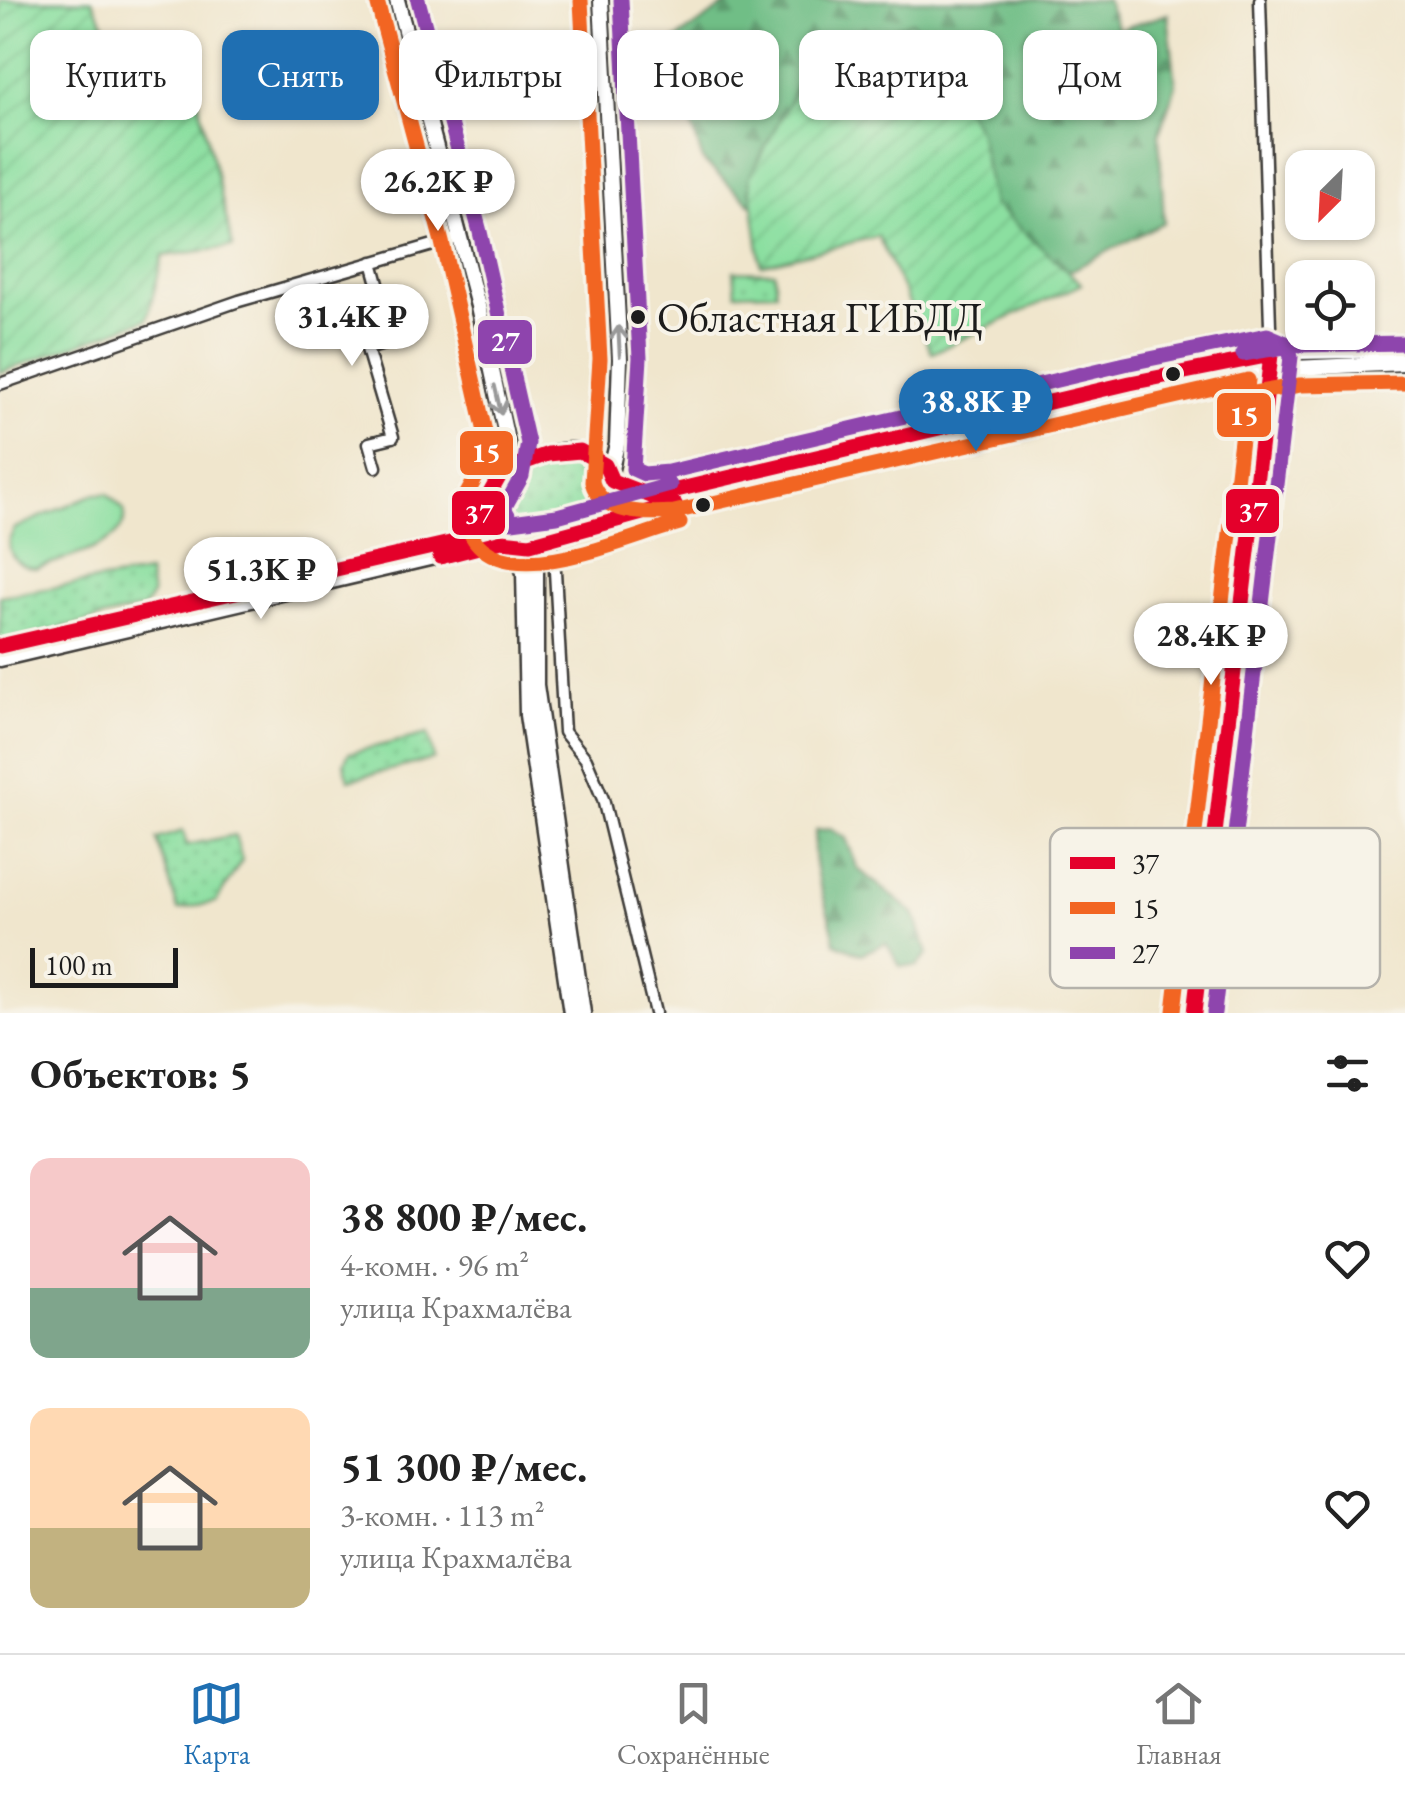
<!DOCTYPE html>
<html lang="ru">
<meta charset="utf-8">
<style>
:root{--surface:#fff;--page:#f2f2f2;--text:#222;--muted:#767676;--line:#e0e0e0;--accent:#1f6fb2}
body{margin:0;font-family:"EB Garamond",serif;background:var(--page);color:var(--text);height:100vh;display:flex;flex-direction:column;font-size:38px;white-space:nowrap}
*{box-sizing:border-box;margin:0}
p{font-size:32px;color:var(--muted)}
.icon{flex:none;width:55px;height:55px;fill:none;stroke:currentColor;stroke-width:2;stroke-linecap:round;stroke-linejoin:round}
.map{position:relative;height:1013px;overflow:hidden}
.drawer{display:flex;flex-direction:column;background:var(--surface);flex:1}
.drawer>*{flex:none}
.banner{position:absolute;left:30px;top:30px;width:1345px;height:90px;display:flex;gap:20px}
.needle{width:65px;rotate:204deg}
.controls{position:absolute;left:1285px;top:150px;display:grid;gap:20px}
.controls a{display:grid;place-items:center;width:90px;height:90px;border-radius:20px;background:var(--surface);box-shadow:0 2px 8px #0004;font-size:50px}
.scale{position:absolute;left:30px;bottom:25px;width:148px;box-sizing:border-box;padding-left:10px;border:5px solid #1c1c1c;border-top:0;font-size:28px;line-height:35px;white-space:nowrap;color:#1c1c1c;-webkit-text-stroke:8px #f7f3e8;paint-order:stroke}
.price{position:absolute;translate:-50% -85px;padding:0 22px;border-radius:35px;background:#fff;color:#222;font-size:32px;line-height:65px;filter:drop-shadow(0 2px 5px #0008)}
.price::after{content:'';position:absolute;left:50%;top:60px;width:30px;height:22px;margin-left:-15px;background:inherit;clip-path:polygon(0 0,100% 0,50% 100%)}
.price.current{background:var(--accent);color:#fff}
ul{padding:0;list-style:none}
li{display:flex;align-items:center;gap:30px;height:250px;padding:0 30px}
li span{display:grid;place-items:center;flex:none;width:280px;height:200px;border-radius:20px;color:#555}
li>.icon{margin-inline-start:auto}
span .icon{width:120px;height:120px;fill:#fffc;stroke-width:1}
li b{font-size:42px}
h2{display:flex;justify-content:space-between;align-items:center;height:120px;padding:0 30px;font-size:42px}
.pill{padding:0 35px;border-radius:20px;background:var(--surface);box-shadow:0 2px 8px #0004;font-size:35px;line-height:90px}
.pill.current{background:var(--accent);color:#fff}
.tabs{display:flex;justify-content:space-around;align-items:center;height:140px;border-top:2px solid var(--line);background:var(--surface);font-size:28px;color:var(--muted)}
.tabs a{display:grid;justify-items:center;gap:5px}
.tabs .current{color:var(--accent)}
.map>svg:first-child{display:block}
.grass{fill:url(#grass-dots);stroke:#547e5e;stroke-width:2.5}
.forest{fill:url(#forest-firs);stroke:#466d51;stroke-width:2.5}
.garden{fill:url(#garden-furrows);stroke:#547e5e;stroke-width:2.5}
.pitch{fill:#8bdfa0;stroke:#547e5e;stroke-width:2.5}
.lines{fill:none;stroke-linecap:round;stroke-linejoin:round}
.minor-casing{stroke:#3c3a37;stroke-width:15}
.secondary-casing{stroke:#3c3a37;stroke-width:19}
.minor{stroke:#fff;stroke-width:10}
.secondary{stroke:#fff;stroke-width:14}
.bus-1-casing{stroke:#f7f3e8;stroke-width:22}
.bus-2-casing{stroke:#f7f3e8;stroke-width:22}
.bus-3-casing{stroke:#f7f3e8;stroke-width:22}
.bus-1{stroke:#e4002b;stroke-width:15}
.bus-2{stroke:#f26522;stroke-width:15}
.bus-3{stroke:#8e44ad;stroke-width:15}
.oneway{stroke:#999}
.bus-dot{fill:#1c1c1c;stroke:#f7f3e8;stroke-width:4}
.labels{text-anchor:middle;dominant-baseline:central;stroke-width:8;stroke-linejoin:round;paint-order:stroke}
.bus-label{font-size:42px;fill:#1c1c1c;stroke:#f7f3e8;text-anchor:start}
.key{fill:#f7f3e8;stroke:#b5b2ab;stroke-width:2.5}
.key-label{font-size:28px;fill:#1c1c1c}
.line-badge{stroke:#f7f3e8;stroke-width:4}
.badge-label{font-size:28px;text-anchor:middle;font-weight:bold;fill:#fff}
</style>
<div class="map">
<svg width="1405" height="1013" viewBox="0 0 1405 1013">
<defs>
<pattern id="grass-dots" width="8" height="8" patternUnits="userSpaceOnUse" patternTransform="scale(2.5)"><rect width="8" height="8" fill="#8bdfa0"/><path d="M2 2h.1M6 6h.1" fill="none" stroke="#77bf89" stroke-width="1.8" stroke-linecap="round"/></pattern>
<pattern id="forest-firs" width="22" height="20" patternUnits="userSpaceOnUse" patternTransform="scale(2.5)"><rect width="22" height="20" fill="#70be86"/><path d="M5 1l3.5 6h-7zM16 11l3.5 6h-7z" fill="#5b9a6d"/></pattern>
<pattern id="garden-furrows" width="10" height="10" patternUnits="userSpaceOnUse" patternTransform="scale(2.5)"><rect width="10" height="10" fill="#8bdfa0"/><path d="M-1 1l2-2M0 10L10 0M9 11l2-2" fill="none" stroke="#77bf89"/></pattern>
</defs>
<rect width="100%" height="100%" fill="#f7f3e8"/>
<filter id="ink" filterUnits="userSpaceOnUse"><feTurbulence type="fractalNoise" baseFrequency=".01" numOctaves="2"/><feDisplacementMap in="SourceGraphic" scale="20" xChannelSelector="R" yChannelSelector="G"/><feConvolveMatrix kernelMatrix="1 2 1 2 8 2 1 2 1" color-interpolation-filters="sRGB"/></filter>
<filter id="wash" filterUnits="userSpaceOnUse"><feTurbulence type="fractalNoise" baseFrequency=".0048" numOctaves="4" result="noise"/><feDisplacementMap in="SourceGraphic" scale="40" xChannelSelector="R" yChannelSelector="G"/><feGaussianBlur stdDeviation="2.25" result="paint"/><feColorMatrix in="noise" values="0 0 0 0 0 0 0 0 0 0 0 0 0 0 0 0 0 1.4 0 .05"/><feComposite in="paint" operator="in"/></filter>
<g filter="url(#wash)">
<rect width="100%" height="100%" fill="#f0e6cd"/>
<!-- grass -->
<path class="grass" d="M734,271L774,272L776,292L736,293Z
M573,459C584,462 594,466 598,478C615,518 548,527 523,534L502,523C478,476 541,469 573,459Z
M148,573L152,595L144,608L0,643V596Z
M428,734L434,759L349,780L344,763L349,753Z
M183,831L187,845L235,835L242,860L216,902L178,910L157,839Z"/>
<!-- forest -->
<path class="forest" d="M733,0H1107L1118,30L1168,14L1176,85L1159,133L1164,222L1072,270L1022,269L892,53L864,27L802,68L751,204L703,161L667,46Z
M830,829L846,838L858,869L914,913L928,954L917,966H900L886,943L861,954L835,943C830,904 807,871 816,830Z"/>
<!-- garden -->
<path class="garden" d="M0,0H92L119,53L196,89L233,247L163,256L147,319L0,373Z
M912,21L978,129L993,204L1082,284L932,353L878,236L761,265L749,178L809,64Z"/>
<!-- pitch -->
<path class="pitch" d="M94,494H108L124,510C132,546 63,558 37,568C20,568 8,557 9,540L15,528Z"/>
</g>
<g filter="url(#ink)">
<g class="lines">
<!-- minor casing -->
<g class="minor-casing">
<path id="minor" d="M1260,0L1271,359
M372,262L394,341L367,349L393,437L369,443L376,467
M0,384L239,301L461,237
M555,571L564,732L586,759L603,799L655,1013"/>
</g>
<!-- secondary casing -->
<g class="secondary-casing">
<path id="secondary" d="M397,0L478,306L508,445L503,470
M601,0L620,359L617,444L610,473
M612,481L651,496L1236,359L1297,352L1405,350
M483,505L492,532L513,549L524,572L527,715L571,1013
M555,539L536,564V685L583,1013
M0,646L450,543L466,536L503,470C523,461 549,451 571,450C613,448 624,499 595,522
M0,659L502,541L530,544L638,513L949,437L1271,369L1405,363
M1194,1013L1271,369"/>
</g>
<!-- minor -->
<use href="#minor" class="minor"/>
<!-- secondary -->
<use href="#secondary" class="secondary"/>
<!-- bus-1 casing -->
<g class="bus-1-casing">
<path id="bus-1" d="M440,557L502,541L530,544L675,504
M0,646L450,543L466,536L503,470L548,454L580,451L605,465L612,481L651,496L1130,383L1271,355L1194,1013"/>
</g>
<!-- bus-2 casing -->
<g class="bus-2-casing">
<path id="bus-2" d="M581,1L600,359L592,482C601,515 647,514 674,512L1248,380L1174,1011
M378,5L442,242L488,445L484,463L463,501C468,613 619,539 680,523
M1249,394L1300,385L1405,383"/>
</g>
<!-- bus-3 casing -->
<g class="bus-3-casing">
<path id="bus-3" d="M418,0L480,232L528,443L522,476L504,508L512,522L557,516L670,485
M621,0L640,358L633,469L644,474L668,472L1125,364L1267,335L1288,344L1291,357L1214,1013
M1243,354L1296,345L1405,343"/>
</g>
<!-- bus-1 -->
<use href="#bus-1" class="bus-1"/>
<!-- bus-2 -->
<use href="#bus-2" class="bus-2"/>
<!-- bus-3 -->
<use href="#bus-3" class="bus-3"/>
</g>
<!-- one-way arrows -->
<defs><path id="oneway-shaft" d="M-6 0H5M1.5-3L5.5 0L1.5 3" fill="none" stroke-width="1.6" stroke-linecap="round" stroke-linejoin="round" transform="scale(2.5)"/></defs>
<g class="oneway">
<use href="#oneway-shaft" transform="translate(619 341) rotate(-93)"/>
<use href="#oneway-shaft" transform="translate(498 400) rotate(77)"/>
</g>
</g>
<!-- markers -->
<g class="bus-dot">
<circle cx="638" cy="317" r="9"/>
<circle cx="1173" cy="374" r="9"/>
<circle cx="703" cy="505" r="9"/>
</g>
<g class="labels">
<!-- bus labels -->
<g class="bus-label">
<text x="657" y="317">Областная ГИБДД</text>
</g>
</g>
<!-- legend -->
<rect x="1050" y="828" width="330" height="160" rx="15" class="key"/>
<rect x="1070" y="857" width="45" height="12" fill="#e4002b"/>
<rect x="1070" y="902" width="45" height="12" fill="#f26522"/>
<rect x="1070" y="947" width="45" height="12" fill="#8e44ad"/>
<g class="key-label">
<text x="1132" y="873">37</text>
<text x="1132" y="918">15</text>
<text x="1132" y="963">27</text>
</g>
<g class="line-badge">
<rect x="476" y="318" width="58" height="48" rx="10" fill="#8e44ad"/>
<rect x="1215" y="391" width="58" height="48" rx="10" fill="#f26522"/>
<rect x="458" y="429" width="57" height="48" rx="10" fill="#f26522"/>
<rect x="1224" y="487" width="57" height="48" rx="10" fill="#e4002b"/>
<rect x="450" y="489" width="57" height="48" rx="10" fill="#e4002b"/>
</g>
<g class="badge-label">
<text x="505" y="351">27</text>
<text x="1244" y="425">15</text>
<text x="486" y="462">15</text>
<text x="1253" y="521">37</text>
<text x="479" y="523">37</text>
</g>
</svg>
<div class="controls">
<a><svg class="needle" viewBox="-14 -14 28 28"><path d="M0-13l5 13h-10z" fill="#e53935"/><path d="M0 13l5-13h-10z" fill="#767676"/></svg></a>
<a><svg class="icon" aria-label="locate" viewBox="0 0 24 24"><circle cx="12" cy="12" r="6"/><path d="M12 2v4M12 18v4M2 12h4M18 12h4"/></svg></a>
</div>
<div class="scale">100 m</div>
<b class="price" style="left:438px;top:234px">26.2K ₽</b>
<b class="price" style="left:352px;top:369px">31.4K ₽</b>
<b class="price current" style="left:976px;top:454px">38.8K ₽</b>
<b class="price" style="left:261px;top:622px">51.3K ₽</b>
<b class="price" style="left:1211px;top:688px">28.4K ₽</b>
<div class="banner">
<a class="pill">Купить</a>
<a class="pill current">Снять</a>
<a class="pill">Фильтры</a>
<a class="pill">Новое</a>
<a class="pill">Квартира</a>
<a class="pill">Дом</a>
</div>
</div>
<section class="drawer">
<h2>Объектов: 5<svg class="icon" aria-label="filters" viewBox="0 0 24 24"><path d="M4 7h16M4 17h16"/><circle cx="9" cy="7" r="2"/><circle cx="15" cy="17" r="2"/></svg></h2>
<ul>
<li><span style="background:linear-gradient(#f6c9c9 65%,#7fa58c 0)"><svg class="icon" aria-label="home" viewBox="0 0 24 24"><path d="M3 11l9-7 9 7M6 9v11h12V9"/></svg></span><div><b>38 800 ₽/мес.</b><p>4-комн. · 96 m²</p><p>улица Крахмалёва</p></div><svg class="icon" aria-label="heart" viewBox="0 0 24 24"><path d="M12 20l-8-8c-3-5 5-10 8-4 3-6 11-1 8 4z"/></svg></li>
<li><span style="background:linear-gradient(#ffd9b3 60%,#c2b280 0)"><svg class="icon" aria-label="home" viewBox="0 0 24 24"><path d="M3 11l9-7 9 7M6 9v11h12V9"/></svg></span><div><b>51 300 ₽/мес.</b><p>3-комн. · 113 m²</p><p>улица Крахмалёва</p></div><svg class="icon" aria-label="heart" viewBox="0 0 24 24"><path d="M12 20l-8-8c-3-5 5-10 8-4 3-6 11-1 8 4z"/></svg></li>
</ul>
</section>
<nav class="tabs">
<a class="current"><svg class="icon" aria-label="map" viewBox="0 0 24 24"><path d="M3 6l6-2 6 2 6-2v14l-6 2-6-2-6 2zM9 4v14M15 6v14"/></svg>Карта</a>
<a><svg class="icon" aria-label="saved" viewBox="0 0 24 24"><path d="M7 4h10v16l-5-4-5 4z"/></svg>Сохранённые</a>
<a><svg class="icon" aria-label="home" viewBox="0 0 24 24"><path d="M3 11l9-7 9 7M6 9v11h12V9"/></svg>Главная</a>
</nav>
